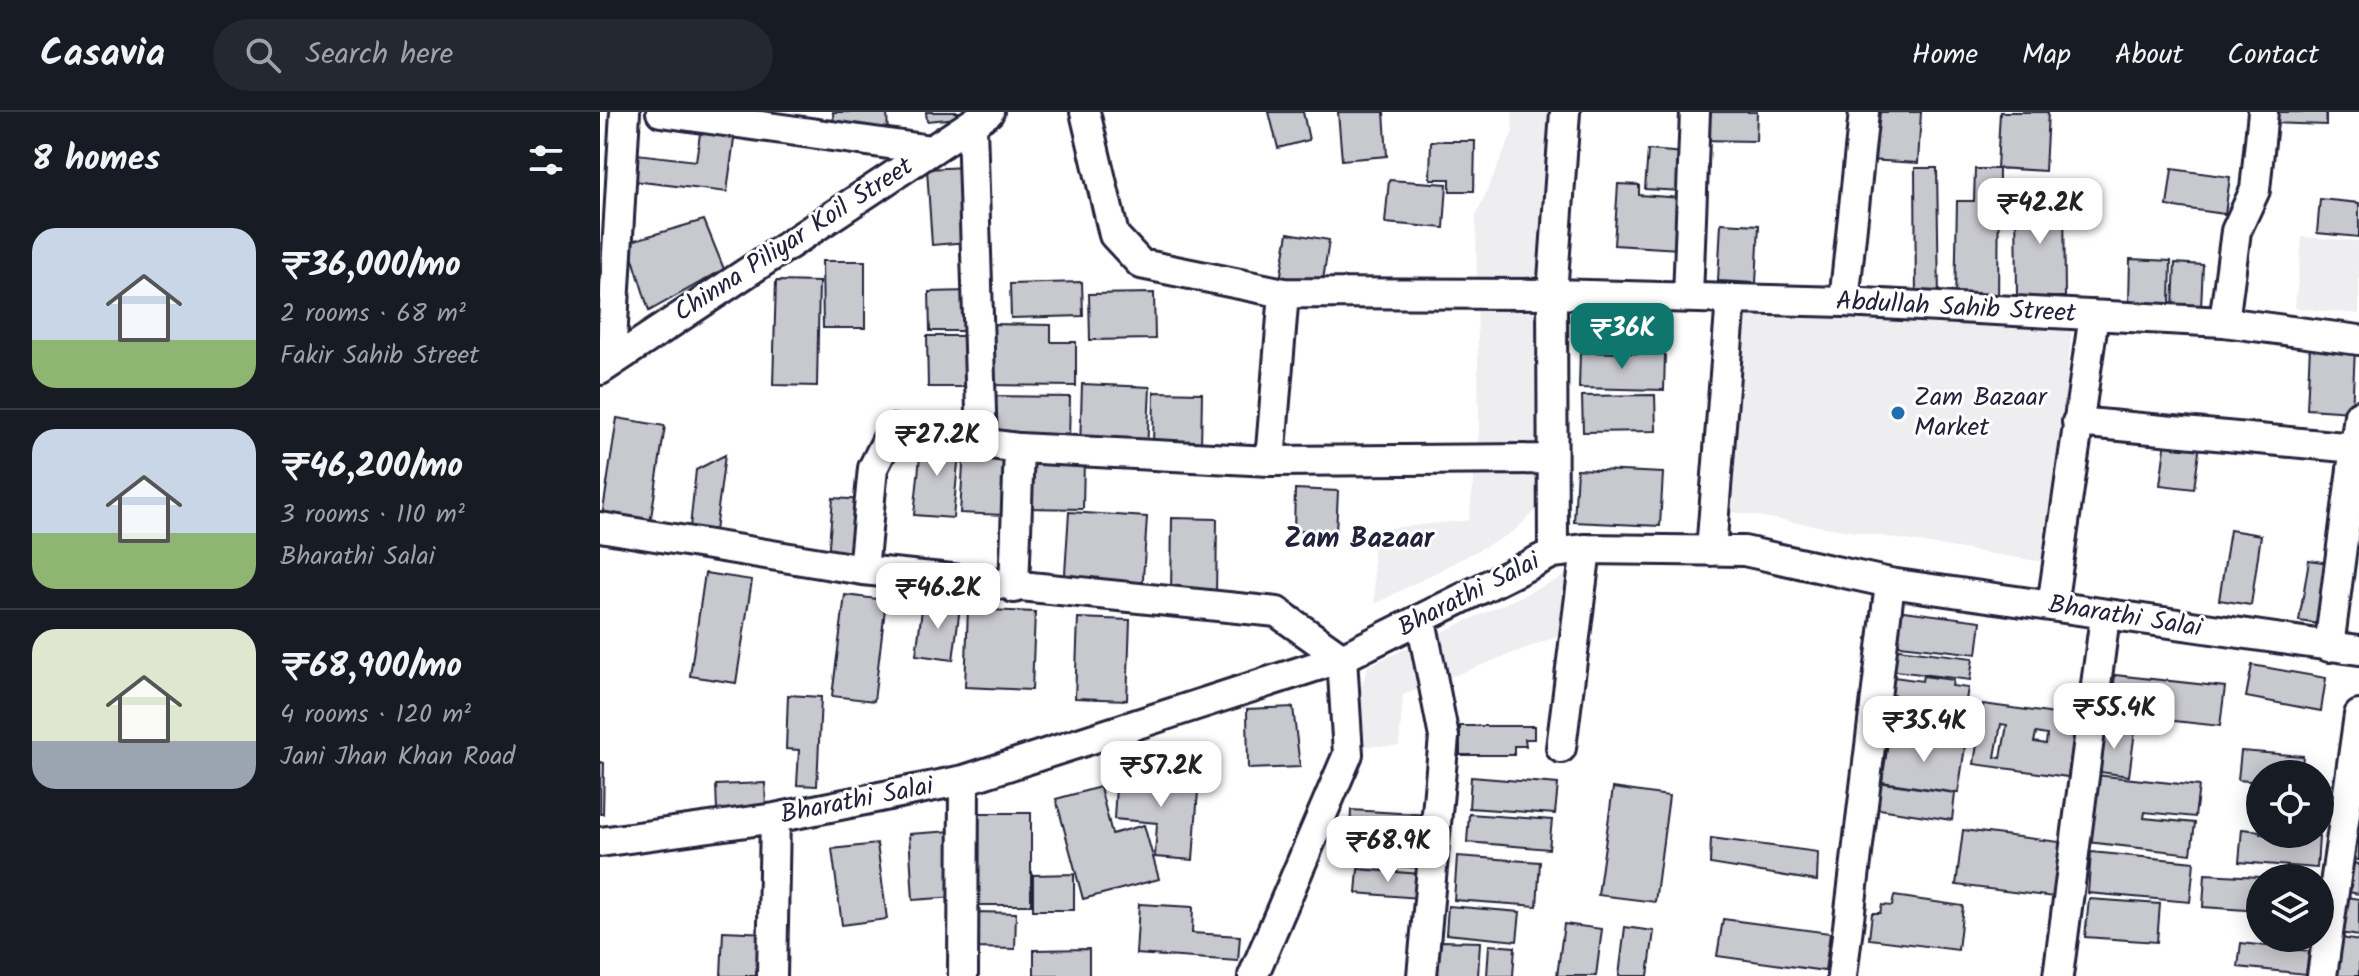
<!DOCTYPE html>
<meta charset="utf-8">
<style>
:root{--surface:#171b24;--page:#242831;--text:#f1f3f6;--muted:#9ea1a6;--line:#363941;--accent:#0f766e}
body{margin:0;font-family:Kalam,sans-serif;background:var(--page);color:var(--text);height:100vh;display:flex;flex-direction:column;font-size:30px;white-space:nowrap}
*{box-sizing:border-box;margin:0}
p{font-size:26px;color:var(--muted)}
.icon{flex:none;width:44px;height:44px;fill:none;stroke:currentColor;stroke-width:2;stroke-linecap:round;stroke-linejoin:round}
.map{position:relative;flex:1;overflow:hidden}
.sheet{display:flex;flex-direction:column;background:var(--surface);width:600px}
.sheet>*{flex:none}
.fabs{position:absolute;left:1646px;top:648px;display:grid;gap:16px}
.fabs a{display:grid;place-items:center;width:88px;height:88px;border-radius:50%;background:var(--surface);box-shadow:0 4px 20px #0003;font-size:40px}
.price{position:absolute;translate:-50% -68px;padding:0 18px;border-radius:16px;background:#fff;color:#222;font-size:26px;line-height:52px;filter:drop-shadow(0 2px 4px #0008)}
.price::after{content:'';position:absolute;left:50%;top:48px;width:24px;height:18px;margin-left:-12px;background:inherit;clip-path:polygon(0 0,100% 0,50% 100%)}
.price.active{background:var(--accent);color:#fff}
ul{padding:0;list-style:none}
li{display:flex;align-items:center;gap:24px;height:200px;padding:0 32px}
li+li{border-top:2px solid var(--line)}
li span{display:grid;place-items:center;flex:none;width:224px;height:160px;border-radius:24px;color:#555}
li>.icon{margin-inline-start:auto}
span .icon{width:96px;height:96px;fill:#fffc;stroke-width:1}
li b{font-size:34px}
h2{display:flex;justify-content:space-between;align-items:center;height:96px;padding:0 32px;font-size:34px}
header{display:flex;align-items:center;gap:48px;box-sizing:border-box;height:112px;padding:0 40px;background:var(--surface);border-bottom:2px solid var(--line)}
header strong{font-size:38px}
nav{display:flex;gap:44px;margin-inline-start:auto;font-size:28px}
.search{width:560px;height:72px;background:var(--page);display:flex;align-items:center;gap:20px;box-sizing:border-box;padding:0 28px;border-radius:44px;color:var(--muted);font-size:30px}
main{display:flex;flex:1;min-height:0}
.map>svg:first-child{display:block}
.built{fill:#eeeef1}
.building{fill:#c8c8cf;stroke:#22223b;stroke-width:2;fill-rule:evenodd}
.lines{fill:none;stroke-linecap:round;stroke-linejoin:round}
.minor-casing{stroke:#22223b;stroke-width:34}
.minor{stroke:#fff;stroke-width:28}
.poi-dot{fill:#1f6fb2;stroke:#fff;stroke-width:3}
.labels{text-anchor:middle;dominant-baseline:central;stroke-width:6;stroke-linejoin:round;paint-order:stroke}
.street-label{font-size:26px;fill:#22223b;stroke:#fff}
.poi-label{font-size:26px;fill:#22223b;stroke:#fff;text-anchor:start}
.neighbourhood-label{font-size:28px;font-weight:bold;fill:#22223b;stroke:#fff}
</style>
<header>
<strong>Casavia</strong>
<div class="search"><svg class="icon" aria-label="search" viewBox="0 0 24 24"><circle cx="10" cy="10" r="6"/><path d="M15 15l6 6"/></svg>Search here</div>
<nav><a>Home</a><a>Map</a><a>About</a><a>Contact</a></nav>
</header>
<main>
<section class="sheet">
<h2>8 homes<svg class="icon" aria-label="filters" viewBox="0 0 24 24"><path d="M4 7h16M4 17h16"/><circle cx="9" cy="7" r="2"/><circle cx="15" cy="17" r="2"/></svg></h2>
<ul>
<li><span style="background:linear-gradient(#c9d6e8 70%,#8fb573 0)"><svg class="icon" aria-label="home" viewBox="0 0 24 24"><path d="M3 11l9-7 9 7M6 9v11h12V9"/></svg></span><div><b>₹36,000/mo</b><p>2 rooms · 68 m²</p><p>Fakir Sahib Street</p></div></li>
<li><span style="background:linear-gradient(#c9d6e8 65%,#8fb573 0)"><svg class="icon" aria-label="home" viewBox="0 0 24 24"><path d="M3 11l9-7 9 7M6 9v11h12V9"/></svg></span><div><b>₹46,200/mo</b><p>3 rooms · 110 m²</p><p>Bharathi Salai</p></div></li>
<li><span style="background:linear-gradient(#dfe7d0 70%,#9aa5b1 0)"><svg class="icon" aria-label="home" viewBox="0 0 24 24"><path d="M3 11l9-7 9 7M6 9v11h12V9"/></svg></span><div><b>₹68,900/mo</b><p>4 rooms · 120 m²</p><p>Jani Jhan Khan Road</p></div></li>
</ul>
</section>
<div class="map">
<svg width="1759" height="864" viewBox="0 0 1759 864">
<rect width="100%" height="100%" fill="#fff"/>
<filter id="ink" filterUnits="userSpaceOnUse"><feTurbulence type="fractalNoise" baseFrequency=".0125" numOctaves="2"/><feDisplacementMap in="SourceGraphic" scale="16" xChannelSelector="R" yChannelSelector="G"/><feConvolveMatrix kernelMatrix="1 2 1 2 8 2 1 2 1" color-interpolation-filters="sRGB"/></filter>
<g filter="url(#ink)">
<!-- built -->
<path class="built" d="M912,0H953L941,393L913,420L775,492L772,418L869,408L879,320L876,104L913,19Z
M1702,125L1759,129V202L1695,196Z
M1138,191L1473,203L1449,451L1126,399Z
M976,459L979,516L803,583L799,634H764L760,580L768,554Z"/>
<!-- building -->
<path class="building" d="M233,0H287L288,22L234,18Z
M326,0H358V6L327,9Z
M669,0H703L709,28L678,36Z
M738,0H784L787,44L742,48Z
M1098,0H1157L1156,29L1097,28Z
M1271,0H1321L1318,51L1268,48Z
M1400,0H1448L1445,59L1397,56Z
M1672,0H1726V13L1672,11Z
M101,15L135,19L127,80L34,69L37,42L96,49Z
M831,29H875L874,79H850V67H830Z
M1048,38L1085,41L1083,79L1045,77Z
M364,55L368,130L332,133L327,57Z
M1315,56H1337L1339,188L1316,189Z
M1375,57H1399L1398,193H1355L1357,89H1374Z
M1572,57L1630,65L1625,102L1567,94Z
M789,68L847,72L844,116L785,111Z
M1018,72L1039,73V83L1083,86L1079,137L1014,133Z
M1416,84H1464L1465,185H1417Z
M1720,87L1759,91V125L1717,121Z
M104,108L124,157L49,199L28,130Z
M1121,111L1159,113L1156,171L1118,169Z
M688,121L729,128L722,175L680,168Z
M1530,147L1571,149L1570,192H1529Z
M222,149H265V216H223Z
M1575,151L1603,153L1601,196L1573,195Z
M176,169L219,170L217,274L173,273Z
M482,170L483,204L411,206L410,172Z
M369,179L370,219H330L329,180Z
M554,181L555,227L490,228L489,182Z
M982,193L1069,196L1068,237L980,234Z
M387,212L451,213V230H476V274L386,273Z
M327,224H367L368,275H328Z
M1710,234L1755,237L1752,300L1707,297Z
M980,240L1065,242L1064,278L979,276Z
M482,272L550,275L547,339L480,336Z
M554,280L602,281L601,337L553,336Z
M1055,283L1056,319L983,320L982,284Z
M390,284L470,285L469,329L390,328Z
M17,306L65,314L50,412L2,405Z
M1567,320L1601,324L1594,377L1560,373Z
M322,325L360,329L353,406L314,403Z
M364,337L406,340L403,403L360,401Z
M125,343L114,427L89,425L96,358Z
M427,343L484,345L483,397L426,396Z
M977,357L1063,361L1060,414L974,410Z
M695,377L738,379L736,420L694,419Z
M233,386L265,388L261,447L228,445Z
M469,400L547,405L542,482L464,477Z
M572,406L617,407L616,485L571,484Z
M1630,418L1661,423L1651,493L1619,488Z
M1709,448L1737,452L1727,513L1699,509Z
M105,461L152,468L136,571L90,564Z
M245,483L286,488L274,589L232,584Z
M323,490L360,495L353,548L316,543Z
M368,497L435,500L432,578L365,575Z
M1296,498L1381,509L1377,542L1292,532Z
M478,506L530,508L527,588L475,586Z
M1290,536L1373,546L1370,568L1287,558Z
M1652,553L1726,566L1721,599L1646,585Z
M1515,563L1625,575L1620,614L1510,602Z
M1287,564L1322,569L1323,564L1353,568L1352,574L1368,576L1365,594L1285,582Z
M188,583L221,585L217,674L197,673L199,638L186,637Z
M1285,586L1372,597L1368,629L1281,618Z
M1383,592L1477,605L1468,665L1374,652ZM1401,612L1407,613L1401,646L1395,645ZM1436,621L1447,623L1446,632L1434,630Z
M693,595L700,655L648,657L647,597Z
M860,614H934V627H925L926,634H914V643H860Z
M1499,614L1535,619L1529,664L1493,659Z
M1289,624L1365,635L1358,681L1282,670Z
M1641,639L1703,644L1701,662H1660V670L1638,668Z
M0,650L4,651L3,702H0Z
M517,658L599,665L593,748L555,745L557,711L514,707Z
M1495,663L1599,674L1595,705L1545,700L1544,706L1595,711L1591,742L1488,730Z
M871,665L958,672L955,702L869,696Z
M1269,669L1355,681L1352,708L1266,695Z
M165,671L166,697L117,699L116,673Z
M500,675L512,722L544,713L559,767L483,787L456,687Z
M1013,676L1069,684L1055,790L998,783Z
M751,698L829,703L827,727L750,722Z
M378,701H431V793H378Z
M869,702L952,708L949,737L867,730Z
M1642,717L1660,719V722L1719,724L1717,756L1639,750Z
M1363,718L1460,730L1454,785L1356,773Z
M352,719L355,785L313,788L309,722Z
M1749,720L1759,722V748L1744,746Z
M753,726L826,730L825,756L751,752Z
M1111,726L1218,740L1217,769L1110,752Z
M277,732L287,807L242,813L232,737Z
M1491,740L1594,750L1590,790L1488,781Z
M857,744L940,750L937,794L854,788Z
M1744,750L1759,752V782L1738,778Z
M758,757L821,762L819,786L756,781Z
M474,762V798H433V763Z
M1605,762L1679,766H1660V799L1603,795Z
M1294,784L1363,794L1358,838L1269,827L1272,801H1280L1282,793L1292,794Z
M1747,785L1759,787V824L1740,821Z
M1489,787L1560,792L1557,830L1485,825Z
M539,792L593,795L592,821L640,824L638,849L536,842Z
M848,794L920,800L917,829L846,822Z
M376,800L416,801L415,837L375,836Z
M1123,807L1230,821L1225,859L1117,844Z
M964,812L1002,817L996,864H957Z
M1025,815L1054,819L1048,864H1019Z
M123,819L168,821L166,864H121Z
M1742,826L1759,829V864H1735Z
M841,829L880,830L878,864H836Z
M1641,831L1709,839L1706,862L1638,855Z
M889,833L915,835L913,864H887Z
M489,837V864H434V838Z"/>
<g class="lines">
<!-- minor casing -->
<g class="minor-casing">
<path id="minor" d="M61,0L331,38
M485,0L514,123L541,152L684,181L952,182L1244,190L1624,210L1759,228
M372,14L382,331L419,336L670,349L952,347
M1088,185L1095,0
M1244,190L1264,0
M1624,210L1636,119L1655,78L1663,0
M0,249L11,247L25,0
M0,258L389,0
M1477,310L1755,336
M670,349L684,181
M0,415L263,458L677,500L742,546L748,642L653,864
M1111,439L1131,187
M953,441L952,182L965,0
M263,458L273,356L292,318L382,331
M414,476L419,336
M1452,494L1494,203
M821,508L844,625L822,864
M1729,535L1759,303
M961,636L986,437
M0,730L175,706L364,668L742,546L953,441L986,437L1144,439L1290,471L1759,538
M172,864L175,706
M363,864L364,668
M1242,864L1290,471
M1458,864L1505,504
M1722,864L1759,603"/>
</g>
<!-- minor -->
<use href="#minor" class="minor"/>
</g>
</g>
<!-- markers -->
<circle class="poi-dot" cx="1298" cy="301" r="8"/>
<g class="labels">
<!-- street labels -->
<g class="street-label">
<text transform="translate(194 128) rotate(-33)">Chinna Piliyar Koil Street</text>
<text transform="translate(1356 196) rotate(3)">Abdullah Sahib Street</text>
<text transform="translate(869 483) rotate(-27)">Bharathi Salai</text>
<text transform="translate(1525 505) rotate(9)">Bharathi Salai</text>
<text transform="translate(257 689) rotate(-11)">Bharathi Salai</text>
</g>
<!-- poi labels -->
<g class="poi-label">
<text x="1314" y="286">Zam Bazaar<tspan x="1314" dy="30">Market</tspan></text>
</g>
<!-- neighbourhood labels -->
<g class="neighbourhood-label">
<text x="759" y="427">Zam Bazaar</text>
</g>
</g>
</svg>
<div class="fabs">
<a><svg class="icon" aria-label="locate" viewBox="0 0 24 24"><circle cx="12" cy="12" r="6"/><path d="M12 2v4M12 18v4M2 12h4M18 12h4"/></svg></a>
<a><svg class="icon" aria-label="layers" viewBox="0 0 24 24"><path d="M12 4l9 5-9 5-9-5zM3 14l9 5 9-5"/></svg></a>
</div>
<b class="price" style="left:1440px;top:134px">₹42.2K</b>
<b class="price active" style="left:1022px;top:259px">₹36K</b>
<b class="price" style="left:337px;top:366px">₹27.2K</b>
<b class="price" style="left:338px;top:519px">₹46.2K</b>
<b class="price" style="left:1514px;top:639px">₹55.4K</b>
<b class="price" style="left:1324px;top:652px">₹35.4K</b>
<b class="price" style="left:561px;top:697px">₹57.2K</b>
<b class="price" style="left:788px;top:772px">₹68.9K</b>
</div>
</main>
